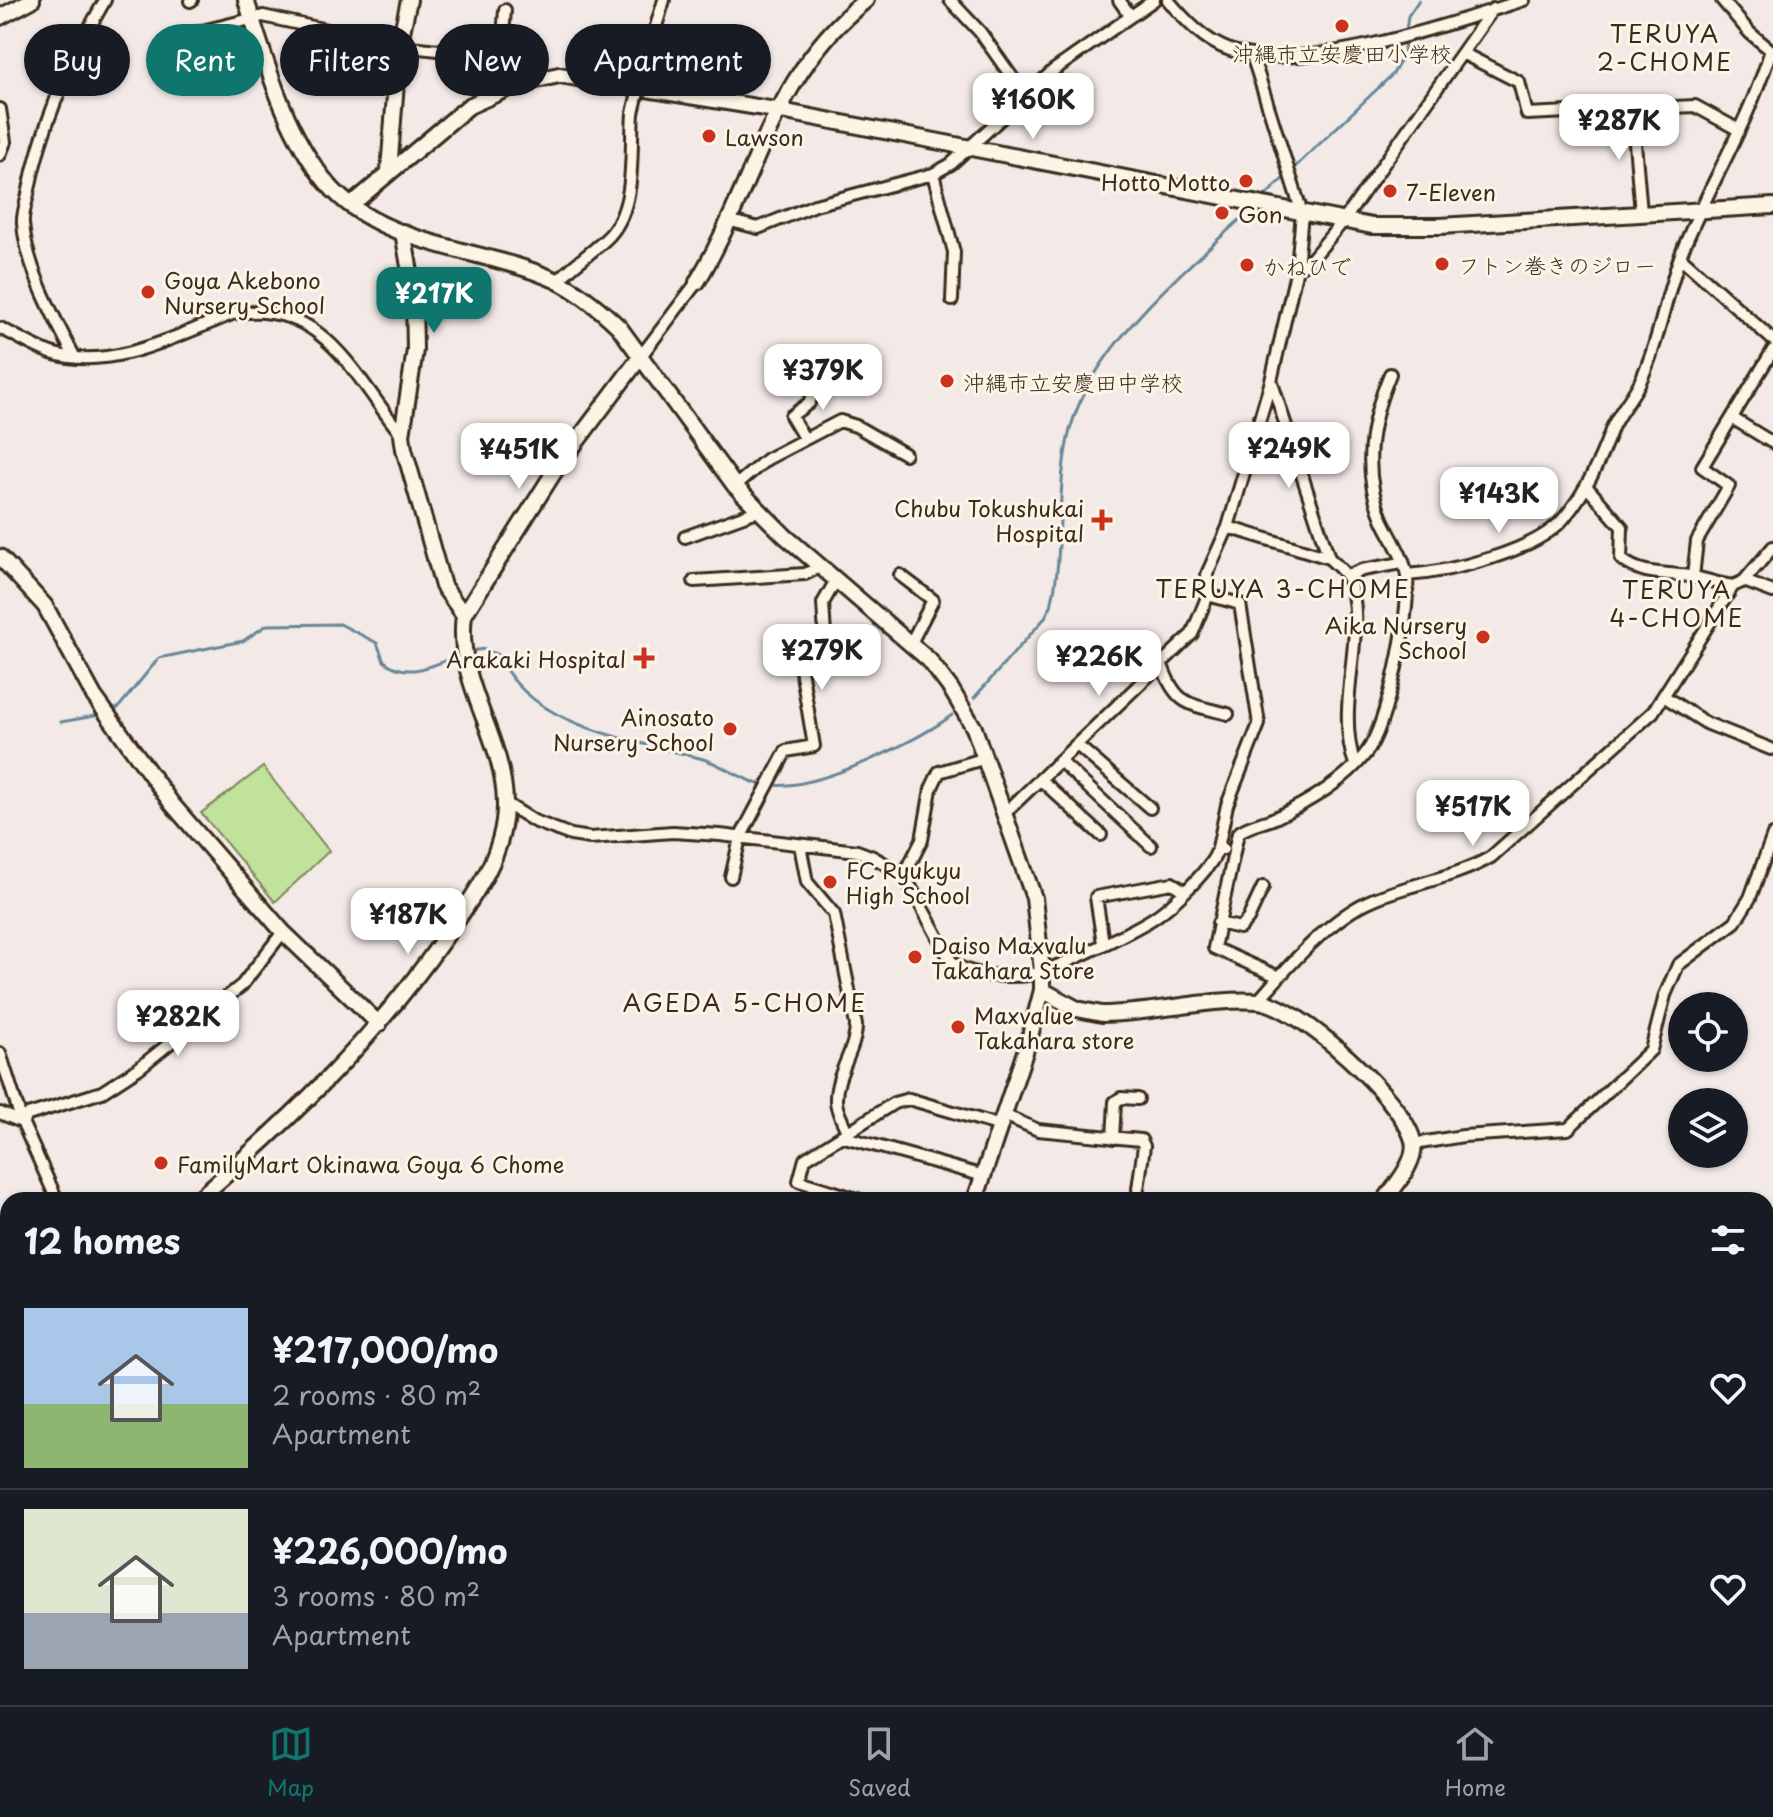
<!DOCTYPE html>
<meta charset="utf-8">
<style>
:root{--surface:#171b24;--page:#20242c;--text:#f1f3f6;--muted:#9ea1a6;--line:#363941;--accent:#0f766e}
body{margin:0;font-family:"Playpen Sans","Klee One",sans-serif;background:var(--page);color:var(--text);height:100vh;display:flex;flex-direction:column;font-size:30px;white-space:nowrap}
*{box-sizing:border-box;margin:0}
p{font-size:26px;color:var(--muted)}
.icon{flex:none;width:44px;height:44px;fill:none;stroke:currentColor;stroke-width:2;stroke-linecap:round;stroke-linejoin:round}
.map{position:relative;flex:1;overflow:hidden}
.drawer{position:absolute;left:0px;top:1192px;width:1774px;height:514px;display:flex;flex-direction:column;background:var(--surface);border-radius:24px 24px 0 0;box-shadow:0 2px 6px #0004}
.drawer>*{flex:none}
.banner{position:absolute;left:24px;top:24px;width:800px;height:72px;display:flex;gap:16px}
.tools{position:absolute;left:1668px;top:992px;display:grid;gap:16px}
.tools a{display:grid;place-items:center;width:80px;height:80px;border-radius:50%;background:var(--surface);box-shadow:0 2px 6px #0004;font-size:40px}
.price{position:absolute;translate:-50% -68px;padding:0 18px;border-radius:16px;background:#fff;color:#222;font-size:26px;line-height:52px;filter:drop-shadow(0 2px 4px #0008)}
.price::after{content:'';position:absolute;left:50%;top:48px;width:24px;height:18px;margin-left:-12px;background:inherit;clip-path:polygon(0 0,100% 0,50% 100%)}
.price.current{background:var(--accent);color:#fff}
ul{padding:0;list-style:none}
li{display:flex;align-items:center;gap:24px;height:200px;padding:0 24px}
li+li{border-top:2px solid var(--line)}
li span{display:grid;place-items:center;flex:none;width:224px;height:160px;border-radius:0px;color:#555}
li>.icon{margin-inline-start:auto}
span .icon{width:96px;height:96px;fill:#fffc;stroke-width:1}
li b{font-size:34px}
h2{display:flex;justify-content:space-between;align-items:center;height:96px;padding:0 24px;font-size:34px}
.tag{padding:0 28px;border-radius:36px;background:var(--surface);box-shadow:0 2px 6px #0004;font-size:28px;line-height:72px}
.tag.current{background:var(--accent);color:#fff}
.dock{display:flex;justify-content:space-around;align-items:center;height:112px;border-top:2px solid var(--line);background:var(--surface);font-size:22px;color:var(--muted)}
.dock a{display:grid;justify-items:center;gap:4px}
.dock .current{color:var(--accent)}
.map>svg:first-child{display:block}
.green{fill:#c0e29b;stroke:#7e865c;stroke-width:2}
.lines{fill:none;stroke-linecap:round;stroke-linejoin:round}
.stream{stroke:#698697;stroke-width:3}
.street-casing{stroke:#3b2a1e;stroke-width:16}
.secondary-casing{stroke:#3b2a1e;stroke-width:20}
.street{stroke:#fcf5e5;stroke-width:10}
.secondary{stroke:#fcf5e5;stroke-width:14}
.street-bridge-casing{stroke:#3b2a1e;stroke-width:16;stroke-linecap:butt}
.street-bridge{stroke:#fcf5e5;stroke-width:10}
.poi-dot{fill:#c8321e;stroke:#fcf5e5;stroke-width:3}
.labels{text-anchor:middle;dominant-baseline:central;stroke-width:6;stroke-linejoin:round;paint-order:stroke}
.poi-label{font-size:22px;fill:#3b2a1e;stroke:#fcf5e5;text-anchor:start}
.neighbourhood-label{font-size:24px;letter-spacing:2px;fill:#3b2a1e;stroke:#fcf5e5}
</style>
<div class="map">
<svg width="1773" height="1705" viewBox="0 0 1773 1705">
<rect width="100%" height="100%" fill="#f3eae7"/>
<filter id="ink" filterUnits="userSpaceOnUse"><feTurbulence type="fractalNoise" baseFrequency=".0125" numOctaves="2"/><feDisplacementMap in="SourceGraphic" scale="16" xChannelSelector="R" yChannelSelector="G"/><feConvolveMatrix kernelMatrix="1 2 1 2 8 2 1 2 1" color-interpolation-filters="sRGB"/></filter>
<g filter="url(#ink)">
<!-- green -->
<path class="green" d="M263,767L329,851L275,902L201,813Z"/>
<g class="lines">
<!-- stream -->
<path class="stream" d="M1406,31L1408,16L1419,0
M1293,169L1393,74L1404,54L1405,39
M1264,197L1287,175
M470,651L485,649L498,655C532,730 634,739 703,759C724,765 744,782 765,785
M974,698L1044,619L1051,606C1065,549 1055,487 1070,430C1093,344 1186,270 1249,211
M111,711L118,708L159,658L243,641L267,625L340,624L377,643L384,661C407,680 435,665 459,655
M61,722L100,715
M773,785C816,790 919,741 952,715"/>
<!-- street casing -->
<g class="street-casing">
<path id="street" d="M950,0L980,32L1024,94
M1119,0L1129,14
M1168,0C1185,20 1204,41 1230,50C1303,75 1450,24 1524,0
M1722,0L1750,33L1773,52
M190,1L192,0
M198,32L263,16L399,46L468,53L502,50L505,10
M1464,54L1519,82L1527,114L1695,106L1739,130
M647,56L664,0
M1632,108L1641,213
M0,109L5,142L0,155
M933,174L954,252L952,300
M731,221L758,228L815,205L933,174L951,164L1054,70L1154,0
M1680,257L1773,340
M1297,268L1310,261L1344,220L1493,9
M558,281C574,263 594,252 610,235C637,205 630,151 633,113
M0,328C17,336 34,347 51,353C111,372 178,335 232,314C323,297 355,378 402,435
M74,356C54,317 27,269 23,224C22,215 26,204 28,194C41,126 70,60 105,0
M641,356L697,282
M1272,383L1329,558C1335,564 1343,570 1347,577C1371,623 1333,706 1355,764
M1732,418L1773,443
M804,438L791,416L809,403L816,386
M735,486L767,459L840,421L856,426L905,454
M1586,486L1622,527L1621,559C1643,577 1669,572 1695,577C1708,580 1720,584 1733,586
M1228,527L1329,558
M685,537L757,511
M900,575L933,600L911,643
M1407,575C1449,572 1536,552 1564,518C1587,491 1600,460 1612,428C1619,412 1632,398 1640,382C1660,340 1666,292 1683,249C1711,182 1749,121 1771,50
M1347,576L1362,570L1402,563
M1693,577L1697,541L1729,486L1702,467L1773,350
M694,581L805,574L820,567
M1744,581L1773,592
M1208,595L1240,604L1259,724L1227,805L1218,848L1223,849
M1162,665C1176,706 1189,704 1228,714
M1665,697L1706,723L1771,749
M1077,745L1150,808
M1060,761L1151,846
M1041,780L1101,835
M505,803L534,821L571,835L590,838L673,832L720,835L857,851L873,857L904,875L951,961C968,977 1011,978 1034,974C1056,969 1131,932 1152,919C1171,907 1213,868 1218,848
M1006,812L1192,634L1208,595L1207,574L1228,527L1271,381L1297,268L1302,213L1252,55
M800,845L807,882L834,914L856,1025C856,1051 835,1074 836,1101C836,1111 844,1123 847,1132
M904,875L922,840L931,789L939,772L986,758
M731,877L740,838L786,751L814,746L799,657L826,651L823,603L836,580
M1218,923L1240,928L1248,919L1263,887
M1103,943L1096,897L1172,883L1183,890
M1279,977L1214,948L1238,833C1250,824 1265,823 1277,817C1307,803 1346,780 1366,753C1388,724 1410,614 1407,577C1405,558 1391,538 1383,521C1361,472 1370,422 1390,374
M1258,1001C1288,966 1332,916 1374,899C1413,883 1455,878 1491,857L1653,712L1733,586L1744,581L1773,547
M0,1053L22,1122L57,1200
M0,1113L22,1122
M1004,1115L1038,1130L1141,1140L1144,1146L1138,1189
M22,1122L28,1115L102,1092L139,1068L242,985L283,932
M841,1136L984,1176
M1113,1138L1115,1102L1121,1098L1138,1099
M1414,1144L1463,1136L1568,1129L1651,1050L1665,995L1678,965L1735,922L1750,898L1773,835
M860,1200L799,1181L805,1159L894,1103L909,1099L1001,1126
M1766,1480L1773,1483
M1766,1558L1773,1562
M0,1641L8,1620
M0,1642L8,1661
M565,1698L574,1705
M901,1698L904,1705
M945,1698L949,1705
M1337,1698L1343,1705
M1615,1698L1629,1705
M71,1705L73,1698
M583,1705L592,1698"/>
</g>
<!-- secondary casing -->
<g class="secondary-casing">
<path id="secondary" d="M246,0C266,62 285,133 327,183C381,248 483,247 555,280C579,291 600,309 619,327L735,486L785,536L929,660L951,689L974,728L1034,898L1042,971V990L1029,1040L975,1200
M0,17L32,0
M389,170L399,46L409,0
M351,205L469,106L518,84L559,75L776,110L1372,226H1440L1773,206
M403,232L414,295L415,350L402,435L404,449L443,586L464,615
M697,282C756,184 771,74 866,0
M0,557L45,606L94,696L172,804L283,932L379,1024
M1042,990L1077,1009L1102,1014C1151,1014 1214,997 1259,1001C1300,1006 1404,1101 1413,1141C1418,1160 1395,1186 1385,1200
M197,1200C289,1121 374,1039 443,940C472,899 506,855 505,803C504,736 455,683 464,615L556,469L641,356
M0,1367L8,1360
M1766,1675L1773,1680"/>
</g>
<!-- street -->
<use href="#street" class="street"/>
<!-- secondary -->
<use href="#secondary" class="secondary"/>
<!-- street-bridge casing -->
<g class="street-bridge-casing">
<path id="street-bridge" d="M633,113L647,56"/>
</g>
<!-- street-bridge -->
<use href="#street-bridge" class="street-bridge"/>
</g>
</g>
<!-- markers -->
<g class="poi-dot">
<circle cx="1342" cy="26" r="8"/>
<circle cx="709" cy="136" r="8"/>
<circle cx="1246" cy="181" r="8"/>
<circle cx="1390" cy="191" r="8"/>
<circle cx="1222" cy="213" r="8"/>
<circle cx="1442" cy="264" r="8"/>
<circle cx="1247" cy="265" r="8"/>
<circle cx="148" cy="292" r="8"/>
<circle cx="947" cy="381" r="8"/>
<path d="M1098 508h8v8h8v8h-8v8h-8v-8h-8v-8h8z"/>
<circle cx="1483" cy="637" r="8"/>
<path d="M640 646h8v8h8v8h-8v8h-8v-8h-8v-8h8z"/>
<circle cx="730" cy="729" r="8"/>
<circle cx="830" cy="882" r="8"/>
<circle cx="915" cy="957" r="8"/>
<circle cx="958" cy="1027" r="8"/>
<circle cx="161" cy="1163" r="8"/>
</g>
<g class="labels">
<!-- poi labels -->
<g class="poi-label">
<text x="1342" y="52" text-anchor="middle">沖縄市立安慶田小学校</text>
<text x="725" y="136">Lawson</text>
<text x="1230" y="181" text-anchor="end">Hotto Motto</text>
<text x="1406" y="191">7-Eleven</text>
<text x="1238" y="213">Gon</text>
<text x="1458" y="264">フトン巻きのジロー</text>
<text x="1263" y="265">かねひで</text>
<text x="164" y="279">Goya Akebono<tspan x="164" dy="25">Nursery School</tspan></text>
<text x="963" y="381">沖縄市立安慶田中学校</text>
<text x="1084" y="507" text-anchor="end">Chubu Tokushukai<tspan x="1084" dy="25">Hospital</tspan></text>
<text x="1467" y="624" text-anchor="end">Aika Nursery<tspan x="1467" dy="25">School</tspan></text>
<text x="626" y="658" text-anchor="end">Arakaki Hospital</text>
<text x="714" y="716" text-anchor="end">Ainosato<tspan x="714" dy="25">Nursery School</tspan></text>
<text x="846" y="869">FC Ryukyu<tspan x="846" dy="25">High School</tspan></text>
<text x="931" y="944">Daiso Maxvalu<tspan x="931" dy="25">Takahara Store</tspan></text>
<text x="974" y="1014">Maxvalue<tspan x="974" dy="25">Takahara store</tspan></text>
<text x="177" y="1163">FamilyMart Okinawa Goya 6 Chome</text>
</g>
<!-- neighbourhood labels -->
<g class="neighbourhood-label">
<text x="1665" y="33">TERUYA<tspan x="1665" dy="28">2-CHOME</tspan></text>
<text x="1283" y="588">TERUYA 3-CHOME</text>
<text x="1677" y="589">TERUYA<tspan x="1677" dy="28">4-CHOME</tspan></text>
<text x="745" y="1002">AGEDA 5-CHOME</text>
</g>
</g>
</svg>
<div class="tools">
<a><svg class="icon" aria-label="locate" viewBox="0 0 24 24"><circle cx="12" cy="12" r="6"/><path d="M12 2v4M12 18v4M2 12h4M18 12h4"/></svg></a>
<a><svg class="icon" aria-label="layers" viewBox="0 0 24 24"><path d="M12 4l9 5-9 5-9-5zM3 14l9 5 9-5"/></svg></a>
</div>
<b class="price" style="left:1033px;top:141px">¥160K</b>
<b class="price" style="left:1619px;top:162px">¥287K</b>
<b class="price current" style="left:434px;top:335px">¥217K</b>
<b class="price" style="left:823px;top:412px">¥379K</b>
<b class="price" style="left:1289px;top:490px">¥249K</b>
<b class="price" style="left:519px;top:491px">¥451K</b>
<b class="price" style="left:1499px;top:535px">¥143K</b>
<b class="price" style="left:822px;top:692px">¥279K</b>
<b class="price" style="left:1099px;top:698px">¥226K</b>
<b class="price" style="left:1473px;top:848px">¥517K</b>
<b class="price" style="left:408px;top:956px">¥187K</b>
<b class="price" style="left:178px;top:1058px">¥282K</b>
<div class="banner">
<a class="tag">Buy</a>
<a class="tag current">Rent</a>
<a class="tag">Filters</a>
<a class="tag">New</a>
<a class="tag">Apartment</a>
</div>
<section class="drawer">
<h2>12 homes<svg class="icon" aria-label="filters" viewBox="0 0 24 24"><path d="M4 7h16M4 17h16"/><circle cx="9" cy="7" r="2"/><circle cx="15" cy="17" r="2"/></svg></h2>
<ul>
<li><span style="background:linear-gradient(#a9c7e8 60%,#8fb573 0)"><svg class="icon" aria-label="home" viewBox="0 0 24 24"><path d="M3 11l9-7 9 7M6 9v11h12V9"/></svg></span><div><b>¥217,000/mo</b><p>2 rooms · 80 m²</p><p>Apartment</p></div><svg class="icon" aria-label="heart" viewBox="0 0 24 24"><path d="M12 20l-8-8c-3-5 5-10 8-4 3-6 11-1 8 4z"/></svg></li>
<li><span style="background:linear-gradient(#dfe7d0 65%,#9aa5b1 0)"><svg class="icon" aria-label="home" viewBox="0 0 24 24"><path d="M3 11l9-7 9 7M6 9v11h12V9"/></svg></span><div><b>¥226,000/mo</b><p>3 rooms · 80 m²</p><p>Apartment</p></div><svg class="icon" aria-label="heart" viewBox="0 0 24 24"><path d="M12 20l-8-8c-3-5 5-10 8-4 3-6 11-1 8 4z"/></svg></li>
</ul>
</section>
</div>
<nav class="dock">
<a class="current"><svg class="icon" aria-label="map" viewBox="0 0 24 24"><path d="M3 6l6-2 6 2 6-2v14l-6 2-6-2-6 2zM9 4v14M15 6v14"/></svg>Map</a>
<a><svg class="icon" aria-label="saved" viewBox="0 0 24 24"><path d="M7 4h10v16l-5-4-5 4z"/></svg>Saved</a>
<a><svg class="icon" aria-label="home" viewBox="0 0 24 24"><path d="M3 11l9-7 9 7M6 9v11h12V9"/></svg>Home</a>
</nav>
